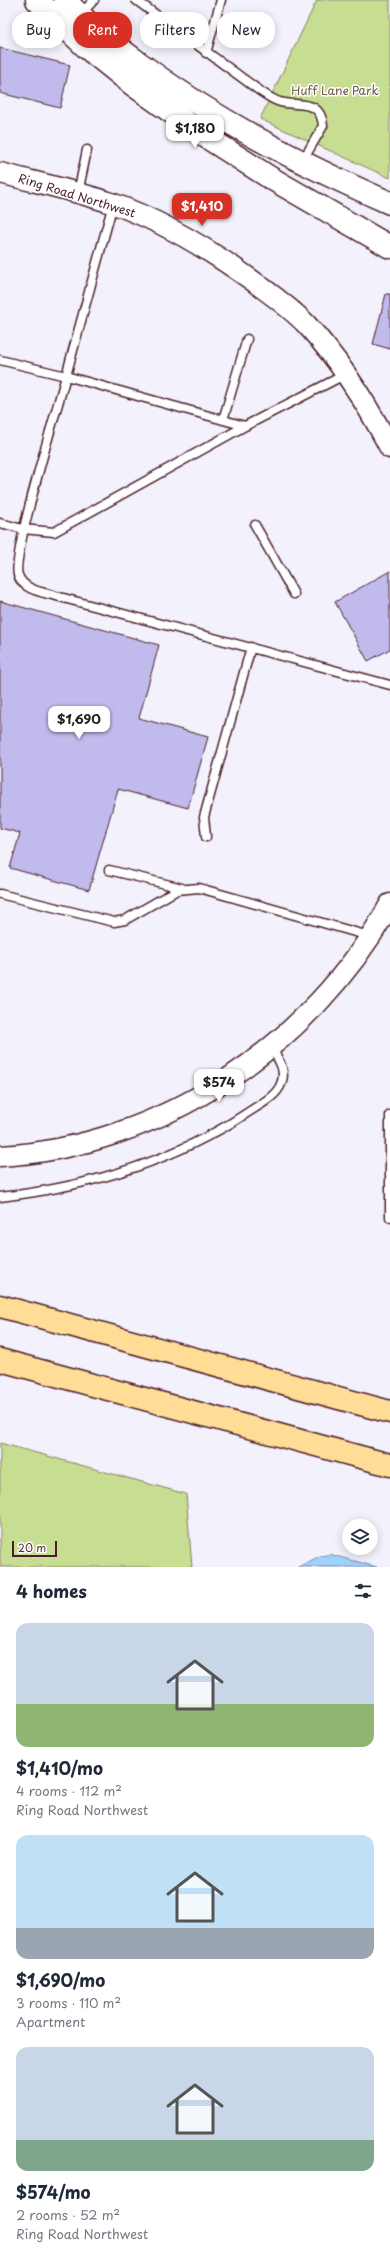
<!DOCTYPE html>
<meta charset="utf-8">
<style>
:root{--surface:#fff;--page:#f2f2f3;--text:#1f2937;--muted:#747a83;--accent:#d93025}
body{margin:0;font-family:"Playpen Sans",sans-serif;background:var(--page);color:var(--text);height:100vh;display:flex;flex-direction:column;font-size:15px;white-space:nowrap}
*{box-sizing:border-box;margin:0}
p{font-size:13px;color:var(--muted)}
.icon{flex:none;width:22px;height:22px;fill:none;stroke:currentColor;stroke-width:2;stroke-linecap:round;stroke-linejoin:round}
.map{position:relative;height:1567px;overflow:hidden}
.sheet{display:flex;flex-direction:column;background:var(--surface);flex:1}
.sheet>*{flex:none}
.hud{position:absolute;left:12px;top:12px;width:366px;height:36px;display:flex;gap:8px}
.fabs{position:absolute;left:342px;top:1519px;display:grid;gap:8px}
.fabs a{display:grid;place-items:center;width:36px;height:36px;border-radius:50%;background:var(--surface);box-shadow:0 2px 10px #0003;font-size:20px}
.scale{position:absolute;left:12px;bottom:10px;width:45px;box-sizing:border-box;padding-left:4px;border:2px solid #4a1f2b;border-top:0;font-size:11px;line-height:14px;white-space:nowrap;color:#4a1f2b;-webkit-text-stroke:3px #fff;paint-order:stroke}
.price{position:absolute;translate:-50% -34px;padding:0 9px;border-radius:8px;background:#fff;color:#222;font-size:13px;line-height:26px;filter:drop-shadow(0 1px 2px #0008)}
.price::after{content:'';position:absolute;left:50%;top:24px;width:12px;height:9px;margin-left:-6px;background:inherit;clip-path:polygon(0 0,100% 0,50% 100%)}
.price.active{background:var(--accent);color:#fff}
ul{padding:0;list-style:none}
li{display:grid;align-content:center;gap:8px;height:212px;padding:0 16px}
li span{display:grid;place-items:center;height:124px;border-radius:12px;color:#555}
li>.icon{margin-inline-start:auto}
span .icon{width:72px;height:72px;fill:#fffc;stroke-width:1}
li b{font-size:17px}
h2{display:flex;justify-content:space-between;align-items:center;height:48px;padding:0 16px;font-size:17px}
.pill{padding:0 14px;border-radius:16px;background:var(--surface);box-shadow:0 2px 10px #0003;font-size:14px;line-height:36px}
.pill.active{background:var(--accent);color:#fff}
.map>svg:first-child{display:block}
.green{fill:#c7dd92;stroke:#887e5e}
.water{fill:#9dd3fc;stroke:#7c8ba8}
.building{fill:#c1baec;stroke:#4a1f2b}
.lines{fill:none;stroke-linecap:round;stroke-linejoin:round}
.service-casing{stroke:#4a1f2b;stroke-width:11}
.tertiary-casing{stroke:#4a1f2b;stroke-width:23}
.secondary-casing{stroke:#4a1f2b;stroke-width:25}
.motorway-casing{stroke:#4a1f2b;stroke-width:25}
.service{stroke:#fff;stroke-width:8}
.tertiary{stroke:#fff;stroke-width:20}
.secondary{stroke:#fff;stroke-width:22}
.motorway{stroke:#ffdd96;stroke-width:22}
.labels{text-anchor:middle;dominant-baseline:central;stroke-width:3;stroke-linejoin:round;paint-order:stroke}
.park-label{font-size:12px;fill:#70584a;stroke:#fff}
.street-label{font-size:12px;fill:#4a1f2b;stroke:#fff}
</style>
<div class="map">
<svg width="390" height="1567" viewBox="0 0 390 1567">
<rect width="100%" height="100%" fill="#f3f1fb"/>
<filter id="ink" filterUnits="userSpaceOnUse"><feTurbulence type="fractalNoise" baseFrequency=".025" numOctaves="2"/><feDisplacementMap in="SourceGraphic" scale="8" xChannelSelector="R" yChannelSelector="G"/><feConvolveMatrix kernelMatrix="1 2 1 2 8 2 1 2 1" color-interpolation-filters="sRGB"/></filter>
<g filter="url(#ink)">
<!-- green -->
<path class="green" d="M317,0H390V178L260,119Z
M0,1443L186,1494L192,1567H0Z"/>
<!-- water -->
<path class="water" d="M332,1554V1555L377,1567H298L320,1556Z"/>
<!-- building -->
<path class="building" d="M0,48L70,65L60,108L0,93Z
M386,294H390V349L373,344Z
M390,571V649L368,661L335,602Z
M0,601L159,645L139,718L208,737L188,808L118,789L89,890L10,868L20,833L0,828Z"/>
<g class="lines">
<!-- service casing -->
<g class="service-casing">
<path id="service" d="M136,0L260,91C266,95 273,100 280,102C298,107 321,98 323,126L303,160
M81,14L94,0
M206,53L221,0
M78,193L87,150
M113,204L66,376L245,426
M0,360L66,376C58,406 11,556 18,575C23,590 42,592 56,596L390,685
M223,420L247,339
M0,523L23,529L54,532L245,426L346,374
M255,525L294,594
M206,837L204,817L251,647
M109,870L182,888
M0,894L114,922L125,920L177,890L199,888L369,936
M390,1115V1217
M0,1197C87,1187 174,1161 247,1113C259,1105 276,1097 281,1084C287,1070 278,1059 271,1047"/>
</g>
<!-- tertiary casing -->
<g class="tertiary-casing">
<path id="tertiary" d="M0,173C38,183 77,191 114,204C165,222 210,250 253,281C272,295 291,308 307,325C341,362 367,404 390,448
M0,1156C162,1147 312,1045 390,904"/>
</g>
<!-- secondary casing -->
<g class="secondary-casing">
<path id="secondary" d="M37,0L87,48L132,84L208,138L269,177L390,247
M65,0C87,24 113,44 139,63C217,121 301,164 390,203"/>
</g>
<!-- motorway casing -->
<g class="motorway-casing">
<path id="motorway" d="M0,1306L390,1412
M0,1360L390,1465"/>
</g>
<!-- service -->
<use href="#service" class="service"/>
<!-- tertiary -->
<use href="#tertiary" class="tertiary"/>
<!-- secondary -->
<use href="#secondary" class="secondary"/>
<!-- motorway -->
<use href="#motorway" class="motorway"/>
</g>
</g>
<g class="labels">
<!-- park labels -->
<g class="park-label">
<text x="335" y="90">Huff Lane Park</text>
</g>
<!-- street labels -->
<g class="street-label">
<text transform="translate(77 195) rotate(17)">Ring Road Northwest</text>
</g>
</g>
</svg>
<div class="fabs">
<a><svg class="icon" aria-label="layers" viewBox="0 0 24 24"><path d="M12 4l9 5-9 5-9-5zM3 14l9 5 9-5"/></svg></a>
</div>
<div class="scale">20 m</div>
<b class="price" style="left:195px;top:149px">$1,180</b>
<b class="price active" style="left:202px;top:227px">$1,410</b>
<b class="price" style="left:79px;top:740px">$1,690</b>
<b class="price" style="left:219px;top:1103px">$574</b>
<div class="hud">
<a class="pill">Buy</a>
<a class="pill active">Rent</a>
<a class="pill">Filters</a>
<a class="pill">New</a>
</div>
</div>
<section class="sheet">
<h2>4 homes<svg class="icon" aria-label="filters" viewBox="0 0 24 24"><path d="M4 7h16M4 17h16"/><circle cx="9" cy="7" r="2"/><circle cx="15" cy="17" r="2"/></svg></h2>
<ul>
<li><span style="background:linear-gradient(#c9d6e8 65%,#8fb573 0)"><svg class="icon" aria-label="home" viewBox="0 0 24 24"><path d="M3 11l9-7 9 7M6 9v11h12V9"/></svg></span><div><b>$1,410/mo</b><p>4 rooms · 112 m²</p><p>Ring Road Northwest</p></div></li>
<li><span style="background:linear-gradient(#bfe0f5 75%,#9aa5b1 0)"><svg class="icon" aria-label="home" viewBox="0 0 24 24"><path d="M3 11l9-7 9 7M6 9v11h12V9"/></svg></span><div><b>$1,690/mo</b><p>3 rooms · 110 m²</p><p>Apartment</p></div></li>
<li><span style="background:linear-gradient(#c9d6e8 75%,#7fa58c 0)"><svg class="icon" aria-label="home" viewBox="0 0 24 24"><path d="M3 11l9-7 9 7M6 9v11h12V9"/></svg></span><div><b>$574/mo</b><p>2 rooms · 52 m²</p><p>Ring Road Northwest</p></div></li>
</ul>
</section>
